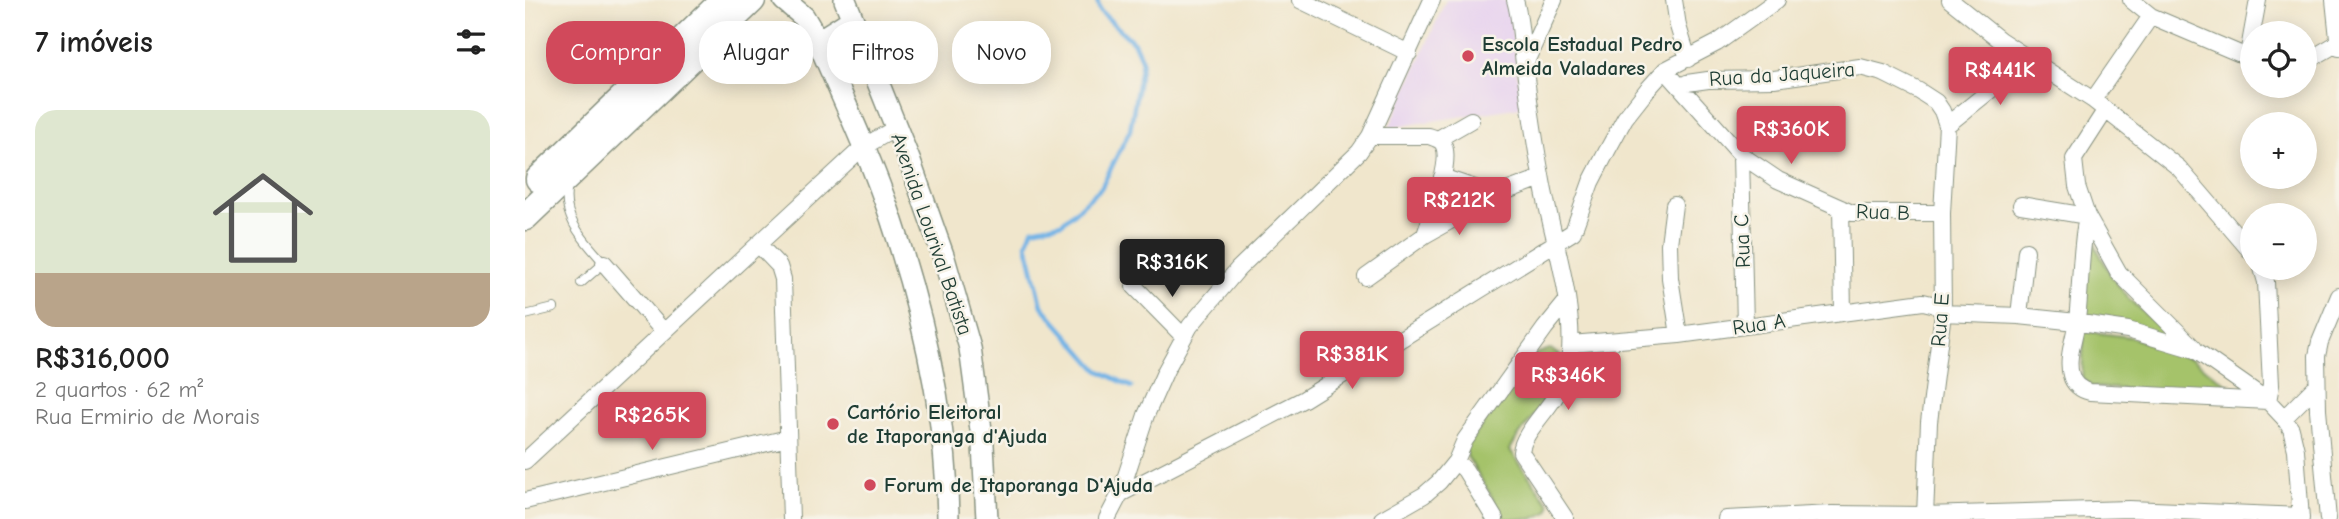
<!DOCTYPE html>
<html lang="pt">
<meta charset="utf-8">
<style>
:root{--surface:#fff;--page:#f6f6f6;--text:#222;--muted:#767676;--accent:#d1495b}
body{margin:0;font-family:"Comic Neue",sans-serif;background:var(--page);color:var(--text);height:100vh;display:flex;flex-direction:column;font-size:26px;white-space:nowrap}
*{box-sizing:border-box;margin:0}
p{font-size:23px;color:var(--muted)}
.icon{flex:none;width:38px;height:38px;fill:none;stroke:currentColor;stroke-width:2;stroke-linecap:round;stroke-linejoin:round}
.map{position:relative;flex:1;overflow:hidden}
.drawer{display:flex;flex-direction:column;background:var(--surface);width:525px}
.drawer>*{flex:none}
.guide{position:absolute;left:21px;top:21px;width:665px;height:63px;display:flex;gap:14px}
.tools{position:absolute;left:1715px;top:21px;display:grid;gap:14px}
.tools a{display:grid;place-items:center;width:77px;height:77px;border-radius:50%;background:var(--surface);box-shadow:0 4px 18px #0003;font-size:35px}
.price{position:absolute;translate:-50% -60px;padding:0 16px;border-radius:7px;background:var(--accent);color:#fff;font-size:23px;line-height:46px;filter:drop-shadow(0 2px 4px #0008)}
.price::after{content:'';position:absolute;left:50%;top:42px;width:21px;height:16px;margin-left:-10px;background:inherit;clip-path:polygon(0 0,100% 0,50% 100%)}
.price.selected{background:#222;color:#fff}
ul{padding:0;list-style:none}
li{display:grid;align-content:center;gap:14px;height:371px;padding:0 35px}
li span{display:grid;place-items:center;height:217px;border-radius:21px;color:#555}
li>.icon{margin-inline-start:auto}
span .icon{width:126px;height:126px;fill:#fffc;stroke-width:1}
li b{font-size:30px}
h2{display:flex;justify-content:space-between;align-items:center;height:84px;padding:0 35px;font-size:30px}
.tag{padding:0 24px;border-radius:28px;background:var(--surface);box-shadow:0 4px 18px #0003;font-size:24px;line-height:63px}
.tag.selected{background:var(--accent);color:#fff}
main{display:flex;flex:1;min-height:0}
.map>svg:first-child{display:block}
.built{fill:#e7d2ef}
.green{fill:#a5c36b;stroke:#628050;stroke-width:2}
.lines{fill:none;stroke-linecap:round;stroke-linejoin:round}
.stream{stroke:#72b3e6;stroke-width:4.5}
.service-casing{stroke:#889280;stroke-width:10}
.minor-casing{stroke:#889280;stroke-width:18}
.secondary-casing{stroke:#889280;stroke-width:24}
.trunk-casing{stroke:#889280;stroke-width:29}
.service{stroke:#fff;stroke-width:8}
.minor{stroke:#fff;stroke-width:16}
.secondary{stroke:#fff;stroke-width:21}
.trunk{stroke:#fff;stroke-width:26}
.poi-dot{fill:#d1495b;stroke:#f7f3e8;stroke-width:2.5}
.labels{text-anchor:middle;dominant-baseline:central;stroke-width:5;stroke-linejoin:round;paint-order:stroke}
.poi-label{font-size:21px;font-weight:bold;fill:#1f3d34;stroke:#f7f3e8;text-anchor:start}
.street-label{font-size:21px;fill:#1f3d34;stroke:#f7f3e8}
</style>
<main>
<section class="drawer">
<h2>7 imóveis<svg class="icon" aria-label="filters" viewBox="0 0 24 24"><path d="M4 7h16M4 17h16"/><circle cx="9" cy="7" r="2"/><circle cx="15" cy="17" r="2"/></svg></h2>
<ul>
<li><span style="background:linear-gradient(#dfe7d0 75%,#b9a48a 0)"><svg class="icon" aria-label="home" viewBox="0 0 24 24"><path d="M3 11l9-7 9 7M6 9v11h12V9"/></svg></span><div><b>R$316,000</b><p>2 quartos · 62 m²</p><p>Rua Ermirio de Morais</p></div></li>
</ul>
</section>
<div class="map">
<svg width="1814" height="519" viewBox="0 0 1814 519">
<rect width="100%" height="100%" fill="#f7f3e8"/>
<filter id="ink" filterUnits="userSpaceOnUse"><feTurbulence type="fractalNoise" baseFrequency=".0143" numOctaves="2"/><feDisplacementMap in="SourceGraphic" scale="14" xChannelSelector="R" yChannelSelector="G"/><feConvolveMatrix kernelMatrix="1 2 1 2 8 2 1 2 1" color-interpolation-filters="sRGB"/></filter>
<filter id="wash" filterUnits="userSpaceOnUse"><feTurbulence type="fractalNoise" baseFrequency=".00686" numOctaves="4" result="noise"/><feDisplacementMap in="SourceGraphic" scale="28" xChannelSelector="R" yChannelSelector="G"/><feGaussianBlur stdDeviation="1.57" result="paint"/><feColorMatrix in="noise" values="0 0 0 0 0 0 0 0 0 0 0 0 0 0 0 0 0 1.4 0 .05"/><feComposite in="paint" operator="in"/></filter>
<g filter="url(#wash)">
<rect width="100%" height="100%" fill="#f0e6cc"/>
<!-- built -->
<path class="built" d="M921,0H980L984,5L996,107L864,128Z"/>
<!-- green -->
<path class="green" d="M1561,228L1587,277L1604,299L1646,338L1559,318Z
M1559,331L1605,337L1665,358L1720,397L1567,387L1557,378Z
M1025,349L1036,356C1039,393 1000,419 985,450L1025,505L1023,512L1007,519H980L942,456L940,448L1010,354Z"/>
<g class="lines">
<!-- stream -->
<path class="stream" d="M572,0L575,11L609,43L617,61L605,130L576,188L537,223L507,229L502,244L517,306L573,370L607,387"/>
</g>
</g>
<g filter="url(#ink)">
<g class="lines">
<!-- service casing -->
<g class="service-casing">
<path id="service" d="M43,186C35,217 61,242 79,263L56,283
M0,315L29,308"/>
</g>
<!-- minor casing -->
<g class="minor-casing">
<path id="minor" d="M775,0L884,53
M990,0C996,20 996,43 999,63C1004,101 1009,138 1016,175C1026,237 1052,300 1044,364C1039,400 998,427 996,452L1040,518
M1149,0L1153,26L1163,59
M1425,0L1475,40L1568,100L1654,168L1727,253
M1606,0L1626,16L1727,59
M1809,0L1814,48
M1723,55L1733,0
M1000,64L1029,0
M1780,67L1789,57L1813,43
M1140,70L1216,155L1253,180L1327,213H1417
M1155,87L1162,83L1183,80L1249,79L1335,67L1358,73L1394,91L1411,102L1417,111L1422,125L1417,213L1418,313L1404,422L1400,515
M1568,100L1626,16
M1580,111L1549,159L1552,186L1562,216L1594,273L1669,348
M1422,125L1504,59
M845,136H904C909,138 915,139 918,144C928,160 906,216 900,235
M913,139L946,120
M1216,155L1220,326
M917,177L971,195
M1149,205L1144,244L1145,278L1154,335
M1496,205L1562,216
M1316,208L1318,312
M1562,216C1555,250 1556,286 1552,320C1550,337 1541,358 1546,375C1548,384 1556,390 1565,392L1743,401
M233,244L254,266L258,279L266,519
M79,263L139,332
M1737,268L1741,282L1746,385L1743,401
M841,277L900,235L971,195L1016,178
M609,286L659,337
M1494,316L1501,251
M1046,344L1154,335L1398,302L1411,305L1418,313L1494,316L1542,321L1603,330L1670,350L1743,401L1759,418L1766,429L1771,450L1776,519
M1759,418L1792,385
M0,461L338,147L371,128
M931,461L940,470L970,519
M595,494L779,399L1048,232L1066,182L1082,151L1100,118L1122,90L1140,70L1192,43L1252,0
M0,501L263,438
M582,519L595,494L621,415L641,370L665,326L713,269L834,152L845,136L907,0
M857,519L899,495L914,482L931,461L940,440L1020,328L1042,301
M1201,519L1307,514L1400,515L1604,509L1776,516
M1803,519L1793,410L1792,356L1795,342L1814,296"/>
</g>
<!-- secondary casing -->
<g class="secondary-casing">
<path id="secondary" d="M259,0L279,17L293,41C318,99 346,158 366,218C398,314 422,417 423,519
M320,0L385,162L419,258L445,348L458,445L462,519
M293,41L326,20"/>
</g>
<!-- trunk casing -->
<g class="trunk-casing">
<path id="trunk" d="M14,179L199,0
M0,217L227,0"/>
</g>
<!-- service -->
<use href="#service" class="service"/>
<!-- minor -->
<use href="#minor" class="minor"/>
<!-- secondary -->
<use href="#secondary" class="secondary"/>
<!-- trunk -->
<use href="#trunk" class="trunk"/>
</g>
</g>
<!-- markers -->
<g class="poi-dot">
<circle cx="943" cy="56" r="7"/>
<circle cx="308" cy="424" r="7"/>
<circle cx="345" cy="485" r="7"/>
</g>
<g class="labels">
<!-- poi labels -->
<g class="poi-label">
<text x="957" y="44">Escola Estadual Pedro<tspan x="957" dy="24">Almeida Valadares</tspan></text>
<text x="322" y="412">Cartório Eleitoral<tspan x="322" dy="24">de Itaporanga d'Ajuda</tspan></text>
<text x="359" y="485">Forum de Itaporanga D'Ajuda</text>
</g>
<!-- street labels -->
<g class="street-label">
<text transform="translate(1257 74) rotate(-4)">Rua da Jaqueira</text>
<text transform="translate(1358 212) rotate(2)">Rua B</text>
<text transform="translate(407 234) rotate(71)">Avenida Lourival Batista</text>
<text transform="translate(1217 241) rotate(-92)">Rua C</text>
<text transform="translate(1415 320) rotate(-86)">Rua E</text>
<text transform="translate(1234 324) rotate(-8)">Rua A</text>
</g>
</g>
</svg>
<div class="tools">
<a><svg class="icon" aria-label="locate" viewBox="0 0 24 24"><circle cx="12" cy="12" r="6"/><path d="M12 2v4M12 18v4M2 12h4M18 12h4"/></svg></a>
<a>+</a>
<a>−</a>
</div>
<b class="price" style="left:1475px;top:107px">R$441K</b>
<b class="price" style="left:1266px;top:166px">R$360K</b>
<b class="price" style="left:934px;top:237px">R$212K</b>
<b class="price selected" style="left:647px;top:299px">R$316K</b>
<b class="price" style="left:827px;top:391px">R$381K</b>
<b class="price" style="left:1043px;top:412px">R$346K</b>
<b class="price" style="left:127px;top:452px">R$265K</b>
<div class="guide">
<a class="tag selected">Comprar</a>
<a class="tag">Alugar</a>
<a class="tag">Filtros</a>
<a class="tag">Novo</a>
</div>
</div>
</main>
